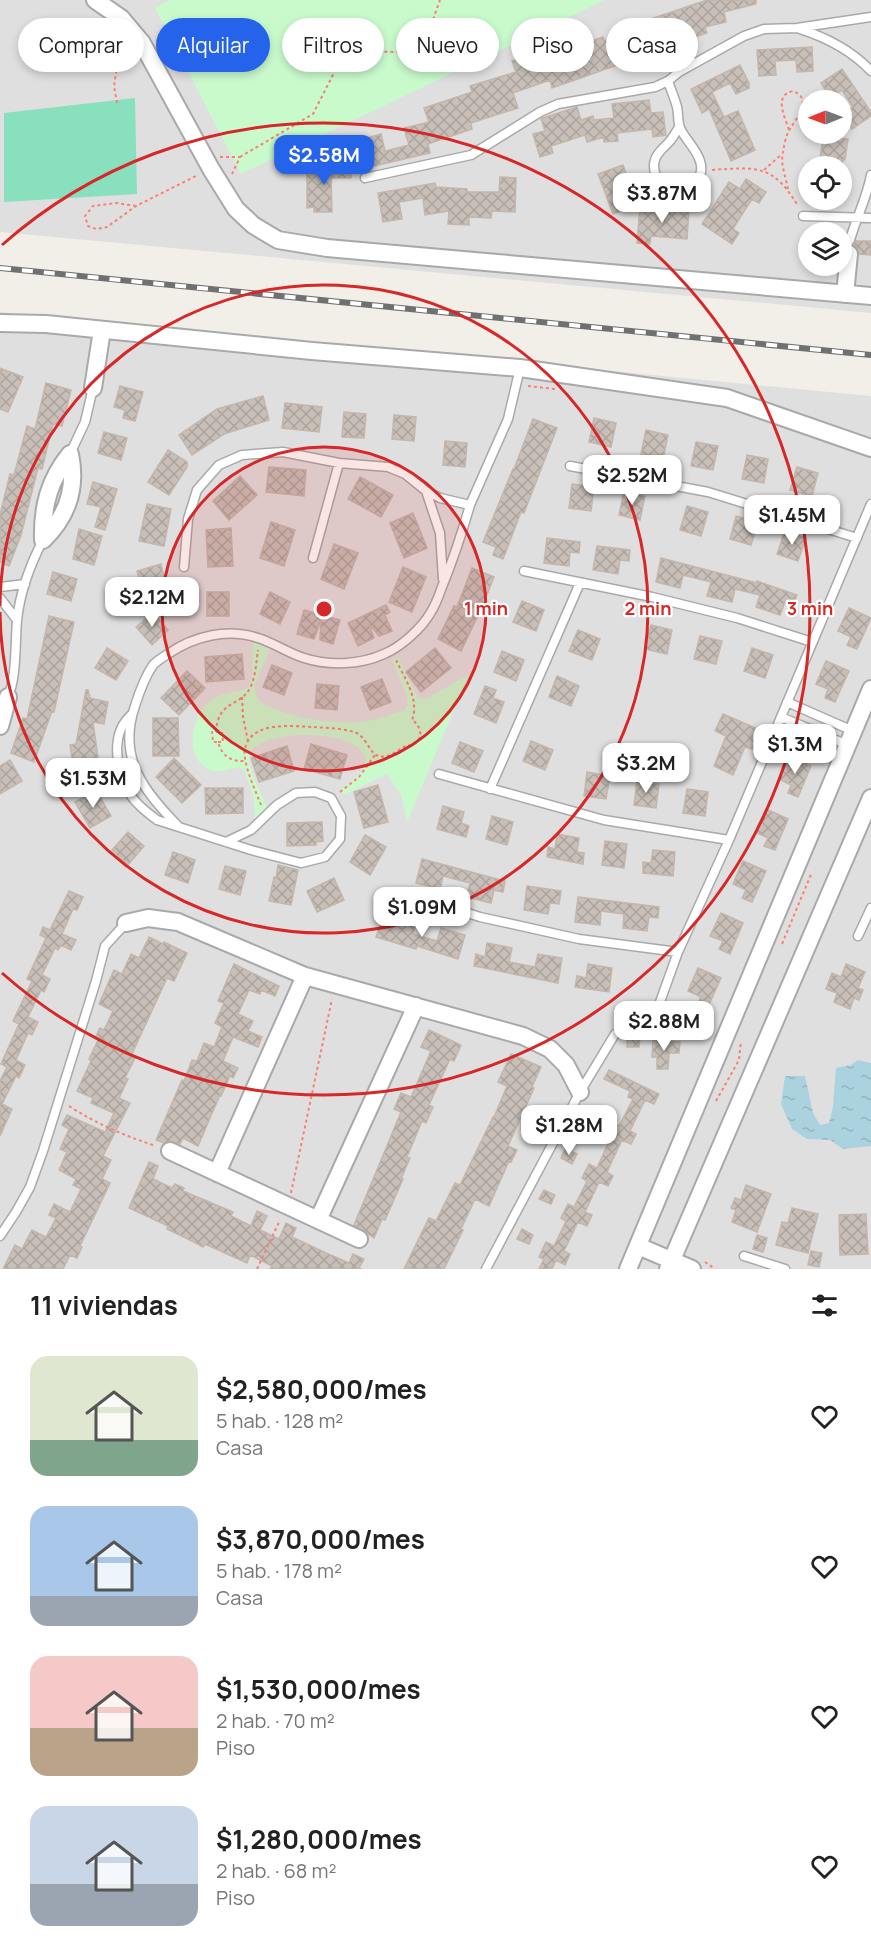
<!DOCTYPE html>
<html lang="es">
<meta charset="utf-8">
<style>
:root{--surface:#fff;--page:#f2f2f2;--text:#222;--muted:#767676;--accent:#2563eb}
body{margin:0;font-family:Manrope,sans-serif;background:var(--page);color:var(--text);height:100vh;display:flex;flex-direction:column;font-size:22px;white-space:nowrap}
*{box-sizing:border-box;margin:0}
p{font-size:20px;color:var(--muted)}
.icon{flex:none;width:33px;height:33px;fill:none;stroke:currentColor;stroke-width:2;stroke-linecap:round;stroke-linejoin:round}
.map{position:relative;height:1269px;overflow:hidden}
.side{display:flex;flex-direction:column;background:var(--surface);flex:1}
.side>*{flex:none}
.banner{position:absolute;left:18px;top:18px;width:836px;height:54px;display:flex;gap:12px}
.needle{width:39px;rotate:269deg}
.tools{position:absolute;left:798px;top:90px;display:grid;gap:12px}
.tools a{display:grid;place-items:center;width:54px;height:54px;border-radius:50%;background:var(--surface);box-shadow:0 3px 9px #0003;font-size:30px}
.price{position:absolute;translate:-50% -51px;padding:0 14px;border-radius:12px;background:#fff;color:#222;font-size:20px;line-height:39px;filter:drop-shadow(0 2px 3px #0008)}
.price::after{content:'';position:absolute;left:50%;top:36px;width:18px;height:14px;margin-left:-9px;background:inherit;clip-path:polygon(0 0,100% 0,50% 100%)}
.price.current{background:var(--accent);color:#fff}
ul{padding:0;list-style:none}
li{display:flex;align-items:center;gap:18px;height:150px;padding:0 30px}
li span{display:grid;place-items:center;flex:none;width:168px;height:120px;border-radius:18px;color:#555}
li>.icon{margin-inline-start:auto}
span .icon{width:72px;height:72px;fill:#fffc;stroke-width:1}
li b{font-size:26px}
h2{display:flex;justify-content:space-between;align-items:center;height:72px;padding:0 30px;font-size:26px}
.chip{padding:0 21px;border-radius:27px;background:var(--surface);box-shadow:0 3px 9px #0003;font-size:21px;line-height:54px}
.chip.current{background:var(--accent);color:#fff}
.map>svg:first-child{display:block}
.residential{fill:#e0dfdf;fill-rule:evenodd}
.park{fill:#c8facc}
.pitch{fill:#88e0be}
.water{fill:url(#water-ripples)}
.building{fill:url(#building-cross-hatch);stroke:#c4b6ab;stroke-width:1.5}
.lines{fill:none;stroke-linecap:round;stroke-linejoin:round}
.lane-casing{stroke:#a9a9a9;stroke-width:11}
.street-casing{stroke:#a9a9a9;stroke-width:20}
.path{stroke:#fa8072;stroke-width:2;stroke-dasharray:3 3;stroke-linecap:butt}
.lane{stroke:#fff;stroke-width:8}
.street{stroke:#fff;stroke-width:16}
.rail-casing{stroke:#707070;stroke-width:6}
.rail{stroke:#fff;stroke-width:4;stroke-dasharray:11;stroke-linecap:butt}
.ring{fill:none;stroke:#d62828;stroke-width:3}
.centre{fill:#d62828;stroke:#fff;stroke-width:3}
.ring-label{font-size:18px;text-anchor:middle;font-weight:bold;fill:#d62828;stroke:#fff;stroke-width:4.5;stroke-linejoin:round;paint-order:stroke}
</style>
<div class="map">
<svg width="871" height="1269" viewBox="0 0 871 1269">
<defs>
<pattern id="water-ripples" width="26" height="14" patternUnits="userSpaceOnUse" patternTransform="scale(1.5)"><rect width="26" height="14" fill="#aad3df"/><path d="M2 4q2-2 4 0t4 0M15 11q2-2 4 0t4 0" fill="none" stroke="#92b5bf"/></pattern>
<pattern id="building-cross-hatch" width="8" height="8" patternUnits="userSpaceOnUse" patternTransform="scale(1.5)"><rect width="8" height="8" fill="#c7bfb8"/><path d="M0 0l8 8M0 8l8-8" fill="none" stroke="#aba49e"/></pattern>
</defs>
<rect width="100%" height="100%" fill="#f2efe9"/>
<!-- residential -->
<path class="residential" d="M0,0H871V313L0,232ZM808,100H842V134H808ZM808,166H842V200H808ZM808,232H842V266H808Z
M0,312L871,396V1269H0Z"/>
<!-- park -->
<path class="park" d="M170,0H605L241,174L155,8Z
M253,641L270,649L254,686L258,700C281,717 329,724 358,722C374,721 389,715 404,710L408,705L406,693L392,660L398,657L416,694L421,699L428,698L469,674L407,822L401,795L387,774L344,795L340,790C348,783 363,774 365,764C374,729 257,725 249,756C247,766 262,796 267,807L255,819L254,799L244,769C233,764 220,776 208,769C181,754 193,709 216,697C226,692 238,692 248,688L252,676Z"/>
<!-- pitch -->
<path class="pitch" d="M135,98L137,194L4,202V113Z"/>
<!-- water -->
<path class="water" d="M858,1060L871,1063V1146L843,1149L830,1140L807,1139L792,1129L781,1104L785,1076H805L813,1113L820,1125L829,1123L833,1107L836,1068L851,1065Z"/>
<!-- building -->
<path class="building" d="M707,0H756V4L724,12L726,22L705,27L707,33L692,38L691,33L638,50L642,60L627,66L626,62L552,88L550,80L513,93L518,108L471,123L472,129L428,144L430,153L374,166L367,138L381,134L385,151L409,145L404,128L429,122L424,108L472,92L470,86L516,72L512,61L526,56L527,58L578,42L579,45L603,37L604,41L638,29L636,24Z
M812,47L813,71L797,72L796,60L775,61L776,75L759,76L757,50Z
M740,65L749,83V88L736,94L730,83L712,92L724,117L738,111L755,150L731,161L709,109L702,113L691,89Z
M842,69L871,112V116L852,129L843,114L853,107L842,90L830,98L821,83Z
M649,100L651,113L663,112L666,135L653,137L652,129L617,133L618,141L604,142V137L587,142L585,135L551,146L553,153L540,157L533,134L545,131L541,119L543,118L577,107L581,120L593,116L594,120L614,118L612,104Z
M823,137L848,139L845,160H843L842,166H819Z
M623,165L638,205L613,214L598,174Z
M313,166H351V178H331L332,212H314V207L307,208V172H313Z
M500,177L516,178L515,212L492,211L491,218L469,217V225L448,224L449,211L425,215L423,198L399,202L402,219L383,222L378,193L435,183L436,187L467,189V192H499Z
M746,179L766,192L759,203L752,199L741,216L733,229L739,233L732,244L702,224L729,182L740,189Z
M640,206L689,210L687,239L651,236L650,244L637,243Z
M856,241H871L870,255L859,254L858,249L854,245Z
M0,368L23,377L8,412L0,409Z
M46,383L71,390L62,426L53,424L42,469L38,468L21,535L9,566L0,562V515L10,474L14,475L27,426L35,429Z
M120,386L143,392L135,421L123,418L125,410L114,407Z
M263,396L269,420L224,434L192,455L179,435L217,409Z
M285,403L322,407L319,432L282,428Z
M344,412L366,414L364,438L342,437Z
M394,415L416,417L414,441L392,439Z
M594,418L616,423L611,447L589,442Z
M533,419L557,428L524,513L521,512L503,559L493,555L496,547L483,542L513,469H514Z
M646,430L668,435L663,459L641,454Z
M104,432L127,438L121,460L98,453Z
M445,441L467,443L465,467L443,465Z
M696,442L718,446L713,470L691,466Z
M168,450L187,462V467L169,495L148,482Z
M747,455L768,459L764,483L742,479Z
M269,467L306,470L304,496L266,492Z
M797,467L818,473L812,496L790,490Z
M240,476L257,495L229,520L213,501Z
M360,477L393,495L381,517L348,499Z
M93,482L117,489L105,530L95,527L101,507L87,504Z
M572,484L594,487L591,511L569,508Z
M624,491L645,496L640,520L619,515Z
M147,504L171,509L164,546L139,541Z
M687,506L708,512L701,536L680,530Z
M413,513L427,548L404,558L390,523Z
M736,516L758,522L751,545L730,539Z
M271,522L295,530L284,566L260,558Z
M231,528L233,566L208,567L206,530Z
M79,529L102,536L94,565L73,559Z
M785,531L806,538L798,561L777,554Z
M547,538L580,542L579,553L570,552L569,566L544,563Z
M334,544L358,553L344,589L321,579Z
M597,546L630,550L629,561L620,560L618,574L593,570Z
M661,558L757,583V581L797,595L793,605L785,602L780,615L756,607L760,595L735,589L732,602L707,596L711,582L683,575L680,588L656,582Z
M161,564L166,586L143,592L137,571Z
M403,567L426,577L412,612L389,602Z
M472,568L494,577L483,605L461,651L438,639L454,606L457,607Z
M53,572L77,579L71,601L47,594Z
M207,592H229V616H207Z
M270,592L290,602L280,624L260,614Z
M522,601L544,610L536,631L513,622Z
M386,605L390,612L385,615L392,631L379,636L369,624L374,638L358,646L348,623Z
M849,608L871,618L857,649L847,645L851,637L838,631Z
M304,610L340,620L333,644L320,640L321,620L314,639L297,634Z
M153,612L168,630L152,645L136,627Z
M49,616L74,622L54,712L52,711L34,762L11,753L23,718L27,719Z
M651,625L672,630L667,654L645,649Z
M578,630L600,639L592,660L569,651Z
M700,636L722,641L716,664L694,659Z
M107,648L128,661L116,680L95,668Z
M435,648L451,668L421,692L406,672Z
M752,648L773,655L765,678L744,671Z
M502,651L524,660L516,681L494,672Z
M242,654L244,679L206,682L205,657Z
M826,661L849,671L835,702L825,698L828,689L816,684Z
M272,665L292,673L284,695L263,687Z
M187,671L205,688L179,715L161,698Z
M557,676L579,686L571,706L549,697Z
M382,679L391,702L370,710L361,687Z
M317,684L339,686L337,710L315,708Z
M485,686L496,690L493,698L504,702L496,723L474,714Z
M86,690H88L90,698L108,702L104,724L93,722L101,779L76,782L70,745L76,744Z
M723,714L760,730L752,749L745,747L733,775L714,766L726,736L715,731Z
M153,718H178L179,756H153Z
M531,741L553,750L545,770L523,761Z
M460,742L483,751L474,772L452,763Z
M311,744L347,755L340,779L304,769Z
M287,746L294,771L259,782L251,758Z
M789,756L811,766L798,797L788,793L791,785L779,779Z
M174,758L201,785L182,803L156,777Z
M10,760L22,781L0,794V766Z
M587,772L610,776L606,799L584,796Z
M637,781L659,784L656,808L634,805Z
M378,785L388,822L364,828L354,792Z
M205,788H243V813L206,814Z
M687,789L708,792L705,816L683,813Z
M96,790L111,816L90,828L75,802Z
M443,806L464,812L461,823L469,826L466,837L437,829Z
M766,809L788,819L775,850L764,846L768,838L755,832Z
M492,816L513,822L507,845L486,839Z
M322,822L323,841L316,842V845L287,846V823Z
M128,832L144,846L128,865L112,850Z
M557,834L579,838L577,852L584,853L583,864L547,857L548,847L555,849Z
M365,835L386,847L370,875L350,862Z
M605,841L627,844L624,868L602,865Z
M653,850L675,852L673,876L643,873V862L651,863Z
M173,852L195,860L188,883L165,875Z
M422,859L505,881L503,892L494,890L491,903L466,897L470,883L443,876L440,889L416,883Z
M743,861L766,871L752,902L742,898L746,890L733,884Z
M278,865L298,870L291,905L269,901L274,877L276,878Z
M225,866L246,871L240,895L219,889Z
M334,878L344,900L317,912L307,891Z
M527,886L561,891L559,904L550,903L548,914L524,910Z
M69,891L83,897L77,910L73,909L62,934L76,940L71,950L61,945L58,950L55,948L42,975L50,979L44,992L41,990L28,1017L38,1022L32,1035L28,1033L16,1060L25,1065L19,1078L16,1076L2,1104L12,1109L0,1136V1081L7,1067L1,1064L19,1024L13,1021L32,981L27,979L46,938L40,935L43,927L50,930Z
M578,897L659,907L658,918L649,917L647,931L623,928L624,914L601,911L600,925L575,922Z
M721,913L743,923L730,954L719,949L723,941L710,936Z
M392,915L416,923L413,934L437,941L441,928L465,935L458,959L417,946L416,949L376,937L380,926L388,928Z
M149,937L163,944L164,942L187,953L174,981L167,978L131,1056L135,1058L125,1078L128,1079L119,1098L130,1103L103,1156L111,1160L102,1179L110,1183L80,1246L82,1247L77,1258L70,1255L63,1269H3L15,1245L22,1249L32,1230L46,1237L56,1218L49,1215L54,1204L70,1212L81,1189L73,1185L76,1179L59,1170L67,1152L60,1149L69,1129L62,1125L67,1115L105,1132L114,1113L91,1103L93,1098L77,1091L91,1061L89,1059L98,1040L95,1038L100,1028L104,1030L113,1011L99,1004L114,970L122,974L131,954L139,958Z
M487,943L512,948L509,962L535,967L538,954L562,958L558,983L474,966L476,954L485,957Z
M234,964L279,986L275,996L261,990L260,994L249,990L238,1014L253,1021L248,1031L262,1037L258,1047L233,1037L223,1061L238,1068L233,1078L230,1076L221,1096L220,1095L198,1146L183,1138L180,1144L170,1141L164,1143L156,1140L182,1080L184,1081L192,1060L197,1061L204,1043L214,1047L222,1027L215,1023L224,1003L218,1001Z
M588,964L612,968L609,992L575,987L577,976L586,978Z
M846,964L865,972L858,988L863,990L859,1000L854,998L850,1009L834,1002L837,993L826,989L832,973L841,977Z
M698,968L721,978L707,1009L697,1005L701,997L688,991Z
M429,1030L461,1045L454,1061L450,1059L429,1105L433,1107L426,1123L422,1121L407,1157L410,1158L401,1179H403L385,1220L382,1219L374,1238L354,1225L401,1112L394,1109L401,1093L411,1097L431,1051L421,1047Z
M627,1036L640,1037L639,1047H627Z
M653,1040L680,1042L679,1053H669L668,1069H657V1057H652Z
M511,1054L541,1067L532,1087L534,1088L508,1146L517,1150L511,1162L509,1161L489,1206L475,1199L461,1229L463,1230L444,1269H404L429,1218L436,1221L455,1183L460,1185L493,1117H494L507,1086L498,1082Z
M609,1070L659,1094L654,1104L645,1100L630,1131L636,1134L631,1144L622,1140L607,1172L613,1176L608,1186L599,1182L585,1212L592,1215L587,1226L578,1222L564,1251L570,1254L565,1265L556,1260L552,1269H539L544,1259L539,1257L546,1242L554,1246L566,1221L561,1218L568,1204L574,1207L587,1181L582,1178L589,1164L597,1168L610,1139L605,1136L612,1122L619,1126L633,1099L628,1097L630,1091L604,1079Z
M587,1109L598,1115L594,1124L582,1119Z
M565,1149L577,1154L572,1164L561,1158Z
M149,1162L158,1166L153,1179L172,1188L175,1184L184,1188L183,1191L233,1212L231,1216L251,1226L257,1211L267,1216L260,1230L279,1239L286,1223L296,1228L292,1237L326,1253L349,1263L353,1254L364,1259L359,1268L362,1269H270L272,1266L250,1255L247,1263L205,1244L203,1247L190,1240L167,1229L168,1226L129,1208Z
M746,1185L771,1194L757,1232L732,1222L736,1210L731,1208L735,1198L741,1200Z
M544,1190L555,1195L551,1204L539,1199Z
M792,1208L818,1214L808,1253L776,1245L782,1222L788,1223Z
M866,1214L868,1254L840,1255L839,1215Z
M522,1229L533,1235L529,1244L517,1239Z
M757,1235L767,1238L763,1252L753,1249Z
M811,1251L822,1253L819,1267L808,1265Z"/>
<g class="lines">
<!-- lane casing -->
<g class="lane-casing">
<path id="lane" d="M800,29C828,38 851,50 871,71
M668,81C671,90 675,99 677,107C679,115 677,123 681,130C686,140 697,150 700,161C709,188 666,204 655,173C654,169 653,165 655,160C657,152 664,148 669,142C673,138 676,132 679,127
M365,178L471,155L540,112L558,104L655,87L668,81L679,72L744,36L764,29L797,28L871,17
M803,216L871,218
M850,240C856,218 867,198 871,175
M70,454L85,422L93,388
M570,466L708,492L857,538
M426,491L440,533L443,579
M313,558L339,463
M184,567L188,519L197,490L219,465L242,455L283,452L339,463L388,467L405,474L426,491L440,498L470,505L508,419L520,368
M524,571L652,597L737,618L812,642
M0,587L25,584
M0,598L17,620
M7,699C17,679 15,643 17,620C20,593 30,565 43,540
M787,702L853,731
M132,714C128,718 123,723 121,729C112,750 120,780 132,797C139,807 148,813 157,820L251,850L301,863L325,857L340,839L341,816L331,798L315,792L296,793L277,805L251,830L226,842
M781,717L848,745
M439,774L604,820L729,840
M490,789L580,583
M178,826C144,791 117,758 135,706C139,693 145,677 153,665C157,661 163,657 168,654C194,636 227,628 258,638C274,643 288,653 304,658C329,666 360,665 384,654C401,647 422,628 431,612C436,604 439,595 442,587C453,560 462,533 470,505
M418,897L480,917L579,939L678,952
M858,936L871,908
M660,1002L678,952L729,840L871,504
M0,1236L16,1212L30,1187L43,1151L96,981L105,946L126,923
M744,1256L785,1269
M486,1269L580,1092L615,1034"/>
</g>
<!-- street casing -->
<g class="street-casing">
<path id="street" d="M95,0L121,18L142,43L211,169L236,209L253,225L278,240L327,248L871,296
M845,294L849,254
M0,323L46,324L312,351L520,368L727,398L871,448
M93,388L102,330
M43,540C68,516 77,488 70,454
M43,540C42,507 49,480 70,454
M0,726L8,697
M126,923L148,918L178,922L305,976L523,1036L550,1049L566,1065L580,1092
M170,1151L359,1239
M217,1173L305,976
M318,1220L416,1006
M638,1246L692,1269
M628,1269L871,689
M668,1269L871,798"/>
</g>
<!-- path -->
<path class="path" d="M117,103L114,86L117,67L132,54
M220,157H240L232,174
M240,157L313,114L340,61L353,51L396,52L412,49L426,39L440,0
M712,170C757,167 773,164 798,206
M764,170L782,154
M788,189C786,178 780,163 783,152C784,145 786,135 790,129C797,117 813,99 793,91C773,95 785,117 789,130
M136,206L116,203L93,206L85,216L88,226L96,229L107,227L136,206L198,175
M528,386L555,389
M242,697L243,717L248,741
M216,732C218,699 241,707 250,688C256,676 256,662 258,650
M218,742H223L222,732H212L213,742H218C222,756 231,762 245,761
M340,792L359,777L375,755
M261,805C256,792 242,762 245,749C250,721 292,726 313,727C326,728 341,728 354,732C366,735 370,755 379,756C389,759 396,751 404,747C407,745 408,746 412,745C425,740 421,725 412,720C420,700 404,677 396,660
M782,944L812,872
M716,1101L739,1060L741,1041
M69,1106C97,1124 125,1136 156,1146
M291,1193L332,999
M705,1262L715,1269
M257,1269L280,1220"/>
<!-- lane -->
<use href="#lane" class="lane"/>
<!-- street -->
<use href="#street" class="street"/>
<!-- rail casing -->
<g class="rail-casing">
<path id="rail" d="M0,268L871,355"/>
</g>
<!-- rail -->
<use href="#rail" class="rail"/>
</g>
<!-- distance rings -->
<circle cx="324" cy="609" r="162" fill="#d62828" fill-opacity=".12"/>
<g class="ring">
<circle cx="324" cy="609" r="162"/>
<path d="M0 606A324 324 0 1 1 0 612"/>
<path d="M2 245A486 486 0 1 1 2 973"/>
</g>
<circle cx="324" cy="609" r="9" class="centre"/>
<g class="ring-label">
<text x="486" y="615">1 min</text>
<text x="648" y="615">2 min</text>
<text x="810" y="615">3 min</text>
</g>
</svg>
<div class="tools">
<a><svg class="needle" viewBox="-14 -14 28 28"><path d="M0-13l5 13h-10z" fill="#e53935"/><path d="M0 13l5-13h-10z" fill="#767676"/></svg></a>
<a><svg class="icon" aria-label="locate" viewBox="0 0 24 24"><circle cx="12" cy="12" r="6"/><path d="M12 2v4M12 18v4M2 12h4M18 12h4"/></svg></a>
<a><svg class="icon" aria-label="layers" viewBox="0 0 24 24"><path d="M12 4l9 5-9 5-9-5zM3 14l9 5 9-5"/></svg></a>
</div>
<b class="price current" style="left:324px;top:186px">$2.58M</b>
<b class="price" style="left:662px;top:224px">$3.87M</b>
<b class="price" style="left:632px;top:506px">$2.52M</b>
<b class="price" style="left:792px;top:546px">$1.45M</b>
<b class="price" style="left:152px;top:628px">$2.12M</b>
<b class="price" style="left:795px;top:775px">$1.3M</b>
<b class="price" style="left:646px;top:794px">$3.2M</b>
<b class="price" style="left:93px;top:809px">$1.53M</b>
<b class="price" style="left:422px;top:938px">$1.09M</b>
<b class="price" style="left:664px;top:1052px">$2.88M</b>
<b class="price" style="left:569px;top:1156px">$1.28M</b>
<div class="banner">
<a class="chip">Comprar</a>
<a class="chip current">Alquilar</a>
<a class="chip">Filtros</a>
<a class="chip">Nuevo</a>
<a class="chip">Piso</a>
<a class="chip">Casa</a>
</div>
</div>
<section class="side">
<h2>11 viviendas<svg class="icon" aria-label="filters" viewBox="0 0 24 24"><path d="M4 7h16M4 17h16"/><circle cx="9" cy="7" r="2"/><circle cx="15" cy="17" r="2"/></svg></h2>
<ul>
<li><span style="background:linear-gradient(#dfe7d0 70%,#7fa58c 0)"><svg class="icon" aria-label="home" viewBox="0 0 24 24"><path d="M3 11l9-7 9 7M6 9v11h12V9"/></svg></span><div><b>$2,580,000/mes</b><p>5 hab. · 128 m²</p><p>Casa</p></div><svg class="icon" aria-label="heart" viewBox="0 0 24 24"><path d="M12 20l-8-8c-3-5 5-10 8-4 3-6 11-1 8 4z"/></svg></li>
<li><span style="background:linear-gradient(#a9c7e8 75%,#9aa5b1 0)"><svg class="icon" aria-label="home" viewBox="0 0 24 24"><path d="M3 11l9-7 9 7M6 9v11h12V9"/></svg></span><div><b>$3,870,000/mes</b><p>5 hab. · 178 m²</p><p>Casa</p></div><svg class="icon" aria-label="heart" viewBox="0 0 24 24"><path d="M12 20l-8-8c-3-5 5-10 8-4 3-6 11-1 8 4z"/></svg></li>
<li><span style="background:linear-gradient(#f6c9c9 60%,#b9a48a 0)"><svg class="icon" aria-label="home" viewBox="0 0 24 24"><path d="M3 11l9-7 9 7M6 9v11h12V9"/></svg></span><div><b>$1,530,000/mes</b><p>2 hab. · 70 m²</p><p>Piso</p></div><svg class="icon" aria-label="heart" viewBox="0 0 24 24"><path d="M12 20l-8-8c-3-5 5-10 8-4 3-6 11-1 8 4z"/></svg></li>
<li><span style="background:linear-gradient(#c9d6e8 65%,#9aa5b1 0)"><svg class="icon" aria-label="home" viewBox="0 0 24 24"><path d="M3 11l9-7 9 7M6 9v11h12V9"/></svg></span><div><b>$1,280,000/mes</b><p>2 hab. · 68 m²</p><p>Piso</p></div><svg class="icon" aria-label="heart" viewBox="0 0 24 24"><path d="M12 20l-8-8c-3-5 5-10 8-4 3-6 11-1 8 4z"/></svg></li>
</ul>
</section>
